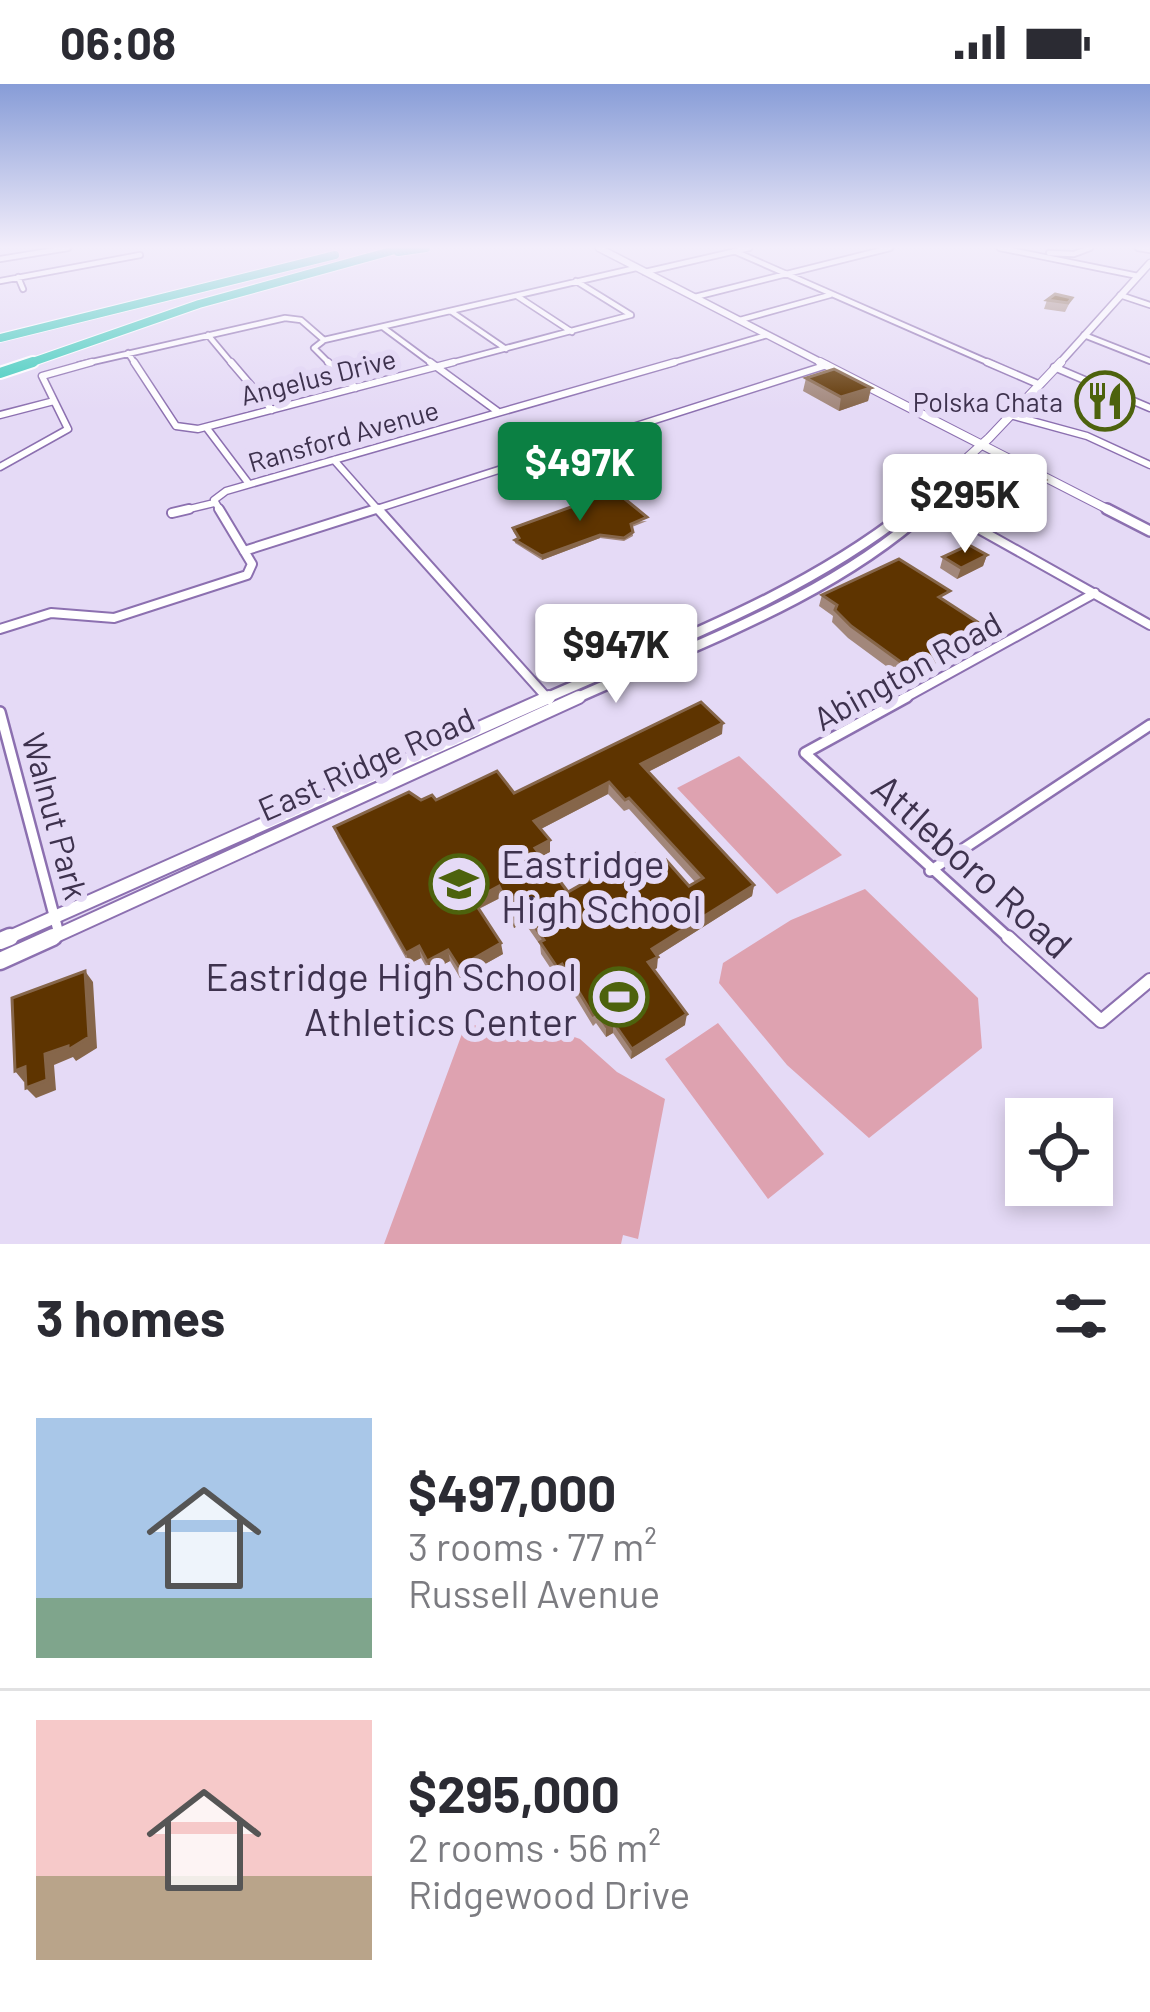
<!DOCTYPE html>
<meta charset="utf-8">
<style>
:root{--surface:#fff;--page:#f2f2f3;--text:#2b2b33;--muted:#7c7c81;--line:#e1e1e2;--accent:#0b8043}
body{margin:0;font-family:Barlow,sans-serif;background:var(--page);color:var(--text);height:100vh;display:flex;flex-direction:column;font-size:45px;white-space:nowrap}
*{box-sizing:border-box;margin:0}
p{font-size:39px;color:var(--muted)}
.icon{flex:none;width:66px;height:66px;fill:none;stroke:currentColor;stroke-width:2;stroke-linecap:round;stroke-linejoin:round}
.map{position:relative;height:1160px;overflow:hidden}
.panel{display:flex;flex-direction:column;background:var(--surface);flex:1}
.panel>*{flex:none}
.controls{position:absolute;left:1005px;top:1014px;display:grid;gap:24px}
.controls a{display:grid;place-items:center;width:108px;height:108px;border-radius:0px;background:var(--surface);box-shadow:0 6px 18px #0003;font-size:60px}
.price{position:absolute;translate:-50% -102px;padding:0 27px;border-radius:12px;background:#fff;color:#222;font-size:39px;line-height:78px;filter:drop-shadow(0 3px 6px #0008)}
.price::after{content:'';position:absolute;left:50%;top:72px;width:36px;height:27px;margin-left:-18px;background:inherit;clip-path:polygon(0 0,100% 0,50% 100%)}
.price.on{background:var(--accent);color:#fff}
ul{padding:0;list-style:none}
li{display:flex;align-items:center;gap:36px;height:300px;padding:0 36px}
li+li{border-top:3px solid var(--line)}
li span{display:grid;place-items:center;flex:none;width:336px;height:240px;border-radius:0px;color:#555}
li>.icon{margin-inline-start:auto}
span .icon{width:144px;height:144px;fill:#fffc;stroke-width:1}
li b{font-size:51px}
h2{display:flex;justify-content:space-between;align-items:center;height:144px;padding:0 36px;font-size:51px}
.status{display:flex;justify-content:space-between;align-items:center;height:84px;padding:0 60px;background:var(--surface);direction:ltr}
.status svg{height:33px;fill:currentColor}
.map>svg:first-child{display:block}
.green{fill:#dea2b0}
.lines{fill:none;stroke-linecap:round;stroke-linejoin:round}
.minor-far4-casing{stroke:#8c70b0;stroke-width:8}
.minor-far3-casing{stroke:#8c70b0;stroke-width:9}
.minor-far2-casing{stroke:#8c70b0;stroke-width:12}
.minor-far1-casing{stroke:#8c70b0;stroke-width:14}
.minor-casing{stroke:#8c70b0;stroke-width:16}
.secondary-far4-casing{stroke:#8c70b0;stroke-width:9}
.secondary-far3-casing{stroke:#8c70b0;stroke-width:10}
.secondary-far2-casing{stroke:#8c70b0;stroke-width:14}
.secondary-far1-casing{stroke:#8c70b0;stroke-width:16}
.secondary-casing{stroke:#8c70b0;stroke-width:21}
.motorway-far1-casing{stroke:#fff;stroke-width:10}
.motorway-casing{stroke:#fff;stroke-width:14}
.minor-far4{stroke:#fff;stroke-width:4.5}
.minor-far3{stroke:#fff;stroke-width:6}
.minor-far2{stroke:#fff;stroke-width:8}
.minor-far1{stroke:#fff;stroke-width:9}
.minor{stroke:#fff;stroke-width:12}
.secondary-far4{stroke:#fff;stroke-width:6}
.secondary-far3{stroke:#fff;stroke-width:8}
.secondary-far2{stroke:#fff;stroke-width:9}
.secondary-far1{stroke:#fff;stroke-width:12}
.secondary{stroke:#fff;stroke-width:16}
.motorway-far1{stroke:#3cccbb;stroke-width:8}
.motorway{stroke:#3cccbb;stroke-width:10}
.wall{fill:#a2877b;fill-rule:evenodd}
.shaded-wall{fill:#86664a}
.building{fill:#5e3400;stroke:#86664a;stroke-width:3;fill-rule:evenodd}
.labels{text-anchor:middle;dominant-baseline:central;stroke-width:12;stroke-linejoin:round;paint-order:stroke}
.far-street-label{font-size:27px;fill:#3e324e;stroke:#e5daf6}
.far-poi-label{font-size:27px;fill:#3e324e;stroke:#e5daf6;text-anchor:end}
.street-label{font-size:33px;fill:#3e324e;stroke:#e5daf6}
.near-poi-label{font-size:39px;fill:#3e324e;stroke:#e5daf6;text-anchor:start}
.near-street-label{font-size:39px;fill:#3e324e;stroke:#e5daf6}
</style>
<div class="status"><b>06:08</b><svg viewBox="0 0 49 12"><path d="M0 12V9h3v3zM5 12V6h3v6zM10 12V3h3v9zM15 12V0h3v12zM26 1h20v11H26zM47 4h2v5h-2z"/></svg></div>
<div class="map">
<svg width="1150" height="1160" viewBox="0 0 1150 1160">
<rect width="100%" height="100%" fill="#e5daf6"/>
<!-- green -->
<path class="green" d="M739,672L842,771L777,810L677,704Z
M865,805L978,914L982,964L869,1054L787,981L719,899L723,879L791,836Z
M466,939L499,947L540,941L580,955L617,988L665,1015L638,1155L623,1151L621,1160H384Z
M718,939L824,1070L768,1115L665,975Z"/>
<g class="lines">
<!-- minor-far4 casing -->
<g class="minor-far4-casing">
<path id="minor-far4" d="M1000,164L1138,192
M1138,164L1150,166
M734,167L994,281
M1049,169L1074,170L1090,164
M0,175L68,164
M645,188L749,164
M18,193L23,205
M0,197L140,171
M1120,211L1150,221
M517,212L572,248
M695,213L890,164
M452,228L506,265
M740,236L830,211
M384,244L434,281
M208,251L233,281
M1084,251L1150,277
M324,256L636,184
M323,257L314,264L331,281
M128,269L136,281
M79,281L285,234L301,236L324,256
M443,281L631,231L576,197
M665,281L767,251"/>
</g>
<!-- minor-far3 casing -->
<g class="minor-far3-casing">
<path id="minor-far3" d="M134,278L176,342L198,345L454,278
M231,278L272,326
M328,278L356,304
M430,278L497,327
M987,278L1038,300
M1054,283L1150,324
M0,331L54,317
M1010,331L1087,352L1150,381
M206,343L249,400
M334,376L380,428
M0,383L68,345L42,292L92,278
M922,413L948,428
M177,428L214,419
M221,428L214,416L226,407L675,278
M367,428L827,281"/>
</g>
<!-- minor-far2 casing -->
<g class="minor-far2-casing">
<path id="minor-far2" d="M378,425L549,616
M943,425L1150,541
M172,429L189,425
M244,467L376,425
M0,545L51,529L114,534L247,491L252,480L219,425
M901,616L1095,509"/>
</g>
<!-- minor-far1 casing -->
<g class="minor-far1-casing">
<path id="minor-far1" d="M907,613L805,669L1011,856
M0,628L59,850
M930,787L1150,641"/>
</g>
<!-- minor casing -->
<g class="minor-casing">
<path id="minor" d="M1008,853L1101,937L1150,896"/>
</g>
<!-- secondary-far4 casing -->
<g class="secondary-far4-casing">
<path id="secondary-far4" d="M599,164L826,281
M1058,281L1150,179"/>
</g>
<!-- secondary-far3 casing -->
<g class="secondary-far3-casing">
<path id="secondary-far3" d="M820,278L1113,428
M907,428L989,354L1061,278
M924,428L973,373"/>
</g>
<!-- secondary-far2 casing -->
<g class="secondary-far2-casing">
<path id="secondary-far2" d="M1107,425L1150,447
M542,616C668,560 802,512 911,425
M572,616C693,561 829,515 928,425"/>
</g>
<!-- secondary-far1 casing -->
<g class="secondary-far1-casing">
<path id="secondary-far1" d="M3,856L549,613
M47,856L579,613"/>
</g>
<!-- secondary casing -->
<g class="secondary-casing">
<path id="secondary" d="M0,857L10,853
M0,877L53,853"/>
</g>
<!-- motorway-far1 casing -->
<g class="motorway-far1-casing">
<path id="motorway-far1" d="M398,168L426,164
M0,254L335,171
M24,281L199,220L402,164"/>
</g>
<!-- motorway casing -->
<g class="motorway-casing">
<path id="motorway" d="M0,289L33,278"/>
</g>
<!-- minor-far4 -->
<use href="#minor-far4" class="minor-far4"/>
<!-- minor-far3 -->
<use href="#minor-far3" class="minor-far3"/>
<!-- minor-far2 -->
<use href="#minor-far2" class="minor-far2"/>
<!-- minor-far1 -->
<use href="#minor-far1" class="minor-far1"/>
<!-- minor -->
<use href="#minor" class="minor"/>
<!-- secondary-far4 -->
<use href="#secondary-far4" class="secondary-far4"/>
<!-- secondary-far3 -->
<use href="#secondary-far3" class="secondary-far3"/>
<!-- secondary-far2 -->
<use href="#secondary-far2" class="secondary-far2"/>
<!-- secondary-far1 -->
<use href="#secondary-far1" class="secondary-far1"/>
<!-- secondary -->
<use href="#secondary" class="secondary"/>
<!-- motorway-far1 -->
<use href="#motorway-far1" class="motorway-far1"/>
<!-- motorway -->
<use href="#motorway" class="motorway"/>
</g>
<!-- wall -->
<path class="wall" d="M1072,214L1065,228L1044,225L1047,216Z
M806,294L871,304L868,317L839,327L803,307Z
M989,391L1045,396L1040,410L1001,427L990,422L992,417L983,412Z
M647,437L632,443L633,452L624,457L600,454L542,476L515,459V456L518,455L513,447V444Z
M987,471L983,482L957,495L940,484L943,473Z
M822,511L947,518L981,555L905,596L848,554L832,538L833,532L819,522Z
M722,650L648,688L754,801L752,812L657,872V884L654,886L685,941L631,975L613,949L606,953L596,939L593,942L562,891L557,894L541,870L540,861L524,838L514,844L500,814L479,825L503,870L460,894L450,877L429,888L421,874L409,880L338,754L334,743L421,716L514,709ZM608,710L624,727L629,725L695,798L689,802L643,779L568,808L541,773L550,768V756L541,745Z"/>
<!-- shaded-wall -->
<path class="shaded-wall" d="M871,304L868,317L839,327L841,313Z
M1045,396L1040,410L1001,427L1007,413Z
M600,451V454L542,476V472Z
M987,471L983,482L957,495L961,484Z
M985,543L981,555L905,596L909,584Z
M723,639L722,650L640,692L641,680Z
M609,698L608,710L535,748L534,737Z
M550,756V768L535,776V764Z
M754,801L752,812L651,876L652,865Z
M499,802L500,814L474,827L473,816Z
M523,826L524,838L514,844L513,832Z
M501,859L503,870L460,894L459,883Z
M419,862L421,874L409,880L406,869Z
M448,866L450,877L429,888L427,877Z
M658,873L657,884L647,890L648,878Z
M562,880V891L557,894V883Z
M85,887L93,898L97,964L76,977L73,973L54,981L56,1006L36,1014L26,1004L45,970L68,962Z
M687,930L685,941L631,975L632,965Z
M613,938V949L606,953V942Z
M25,983L34,993L24,998L15,987Z"/>
<!-- building -->
<path class="building" d="M1055,210L1072,214L1068,219L1047,216Z
M834,285L871,304L841,313L806,294Z
M1018,382L1045,396L1007,413L995,408L1001,404L988,398L989,391Z
M615,407L647,433L631,440L633,448L624,454L600,451L542,472L515,456L519,454L513,444Z
M969,461L987,471L961,484L943,473Z
M899,475L950,507L939,513L985,543L909,584L851,542L835,526L837,521L822,511Z
M701,618L723,639L641,680L754,801L652,865L658,873L648,878L687,930L632,965L613,938L606,942L597,929L593,931L562,880L557,883L540,858L544,856L523,826L513,832L499,802L473,816L501,859L459,883L448,866L427,877L419,862L406,869L334,743L409,708L421,716L432,711L436,716L497,687L514,709ZM609,698L625,716L629,714L703,794L689,802L666,776L653,784L647,777L643,779L635,770L568,808L535,764L550,756L534,737Z
M85,887L89,953L68,966V962L45,970L47,996L26,1004L25,983L15,987L12,914Z"/>
<!-- sky -->
<linearGradient id="sky" x2="0" y2="1"><stop stop-color="#879cd7"/><stop offset="0.5" stop-color="#f3eefb"/><stop offset="1" stop-color="#f3eefb" stop-opacity="0"/></linearGradient>
<rect width="1150" height="326" fill="url(#sky)"/>
<!-- icons -->
<defs>
<g id="restaurant-ring" transform="scale(3)"><circle r="9.5" fill="#e5daf6" stroke="#4d620d" stroke-width="1.5"/><path d="M-5-6h1v4h1v-4h1v4h1v-4h1v5L-1.5 .5V6h-2V.5L-5-1ZM5-6V6H3V1.5H1.5Q1.5-4 5-6Z" fill="#4d620d"/></g>
<g id="school-ring" transform="scale(3)"><circle r="9.5" fill="#e5daf6" stroke="#4d620d" stroke-width="1.5"/><path d="M0-5L7-2L0 1L-7-2ZM-4 1L0 2.5L4 1V4Q0 6-4 4Z" fill="#4d620d"/></g>
<g id="stadium-ring" transform="scale(3)"><circle r="9.5" fill="#e5daf6" stroke="#4d620d" stroke-width="1.5"/><path d="M0-5a6.5 5 0 1 0 0 10a6.5 5 0 1 0 0-10ZM-3.5-1.8h7v3.6h-7Z" fill="#4d620d"/></g>
</defs>
<g fill-rule="evenodd">
<use href="#restaurant-ring" x="1105" y="317"/>
<use href="#school-ring" x="459" y="800"/>
<use href="#stadium-ring" x="619" y="913"/>
</g>
<g class="labels">
<!-- far-street labels -->
<g class="far-street-label">
<text transform="translate(318 292) rotate(-14)">Angelus Drive</text>
<text transform="translate(343 351) rotate(-16)">Ransford Avenue</text>
</g>
<!-- far-poi labels -->
<g class="far-poi-label">
<text x="1063" y="317">Polska Chata</text>
</g>
<!-- street labels -->
<g class="street-label">
<text transform="translate(907 586) rotate(-29)">Abington Road</text>
<text transform="translate(366 679) rotate(-24)">East Ridge Road</text>
<text transform="translate(56 732) rotate(75)">Walnut Park</text>
</g>
<!-- near-poi labels -->
<g class="near-poi-label">
<text x="501" y="778">Eastridge<tspan x="501" dy="45">High School</tspan></text>
<text x="577" y="891" text-anchor="end">Eastridge High School<tspan x="577" dy="45">Athletics Center</tspan></text>
</g>
<!-- near-street labels -->
<g class="near-street-label">
<text transform="translate(973 781) rotate(42)">Attleboro Road</text>
</g>
</g>
</svg>
<div class="controls">
<a><svg class="icon" aria-label="locate" viewBox="0 0 24 24"><circle cx="12" cy="12" r="6"/><path d="M12 2v4M12 18v4M2 12h4M18 12h4"/></svg></a>
</div>
<b class="price on" style="left:580px;top:440px">$497K</b>
<b class="price" style="left:965px;top:472px">$295K</b>
<b class="price" style="left:616px;top:622px">$947K</b>
</div>
<section class="panel">
<h2>3 homes<svg class="icon" aria-label="filters" viewBox="0 0 24 24"><path d="M4 7h16M4 17h16"/><circle cx="9" cy="7" r="2"/><circle cx="15" cy="17" r="2"/></svg></h2>
<ul>
<li><span style="background:linear-gradient(#a9c7e8 75%,#7fa58c 0)"><svg class="icon" aria-label="home" viewBox="0 0 24 24"><path d="M3 11l9-7 9 7M6 9v11h12V9"/></svg></span><div><b>$497,000</b><p>3 rooms · 77 m²</p><p>Russell Avenue</p></div></li>
<li><span style="background:linear-gradient(#f6c9c9 65%,#b9a48a 0)"><svg class="icon" aria-label="home" viewBox="0 0 24 24"><path d="M3 11l9-7 9 7M6 9v11h12V9"/></svg></span><div><b>$295,000</b><p>2 rooms · 56 m²</p><p>Ridgewood Drive</p></div></li>
</ul>
</section>
